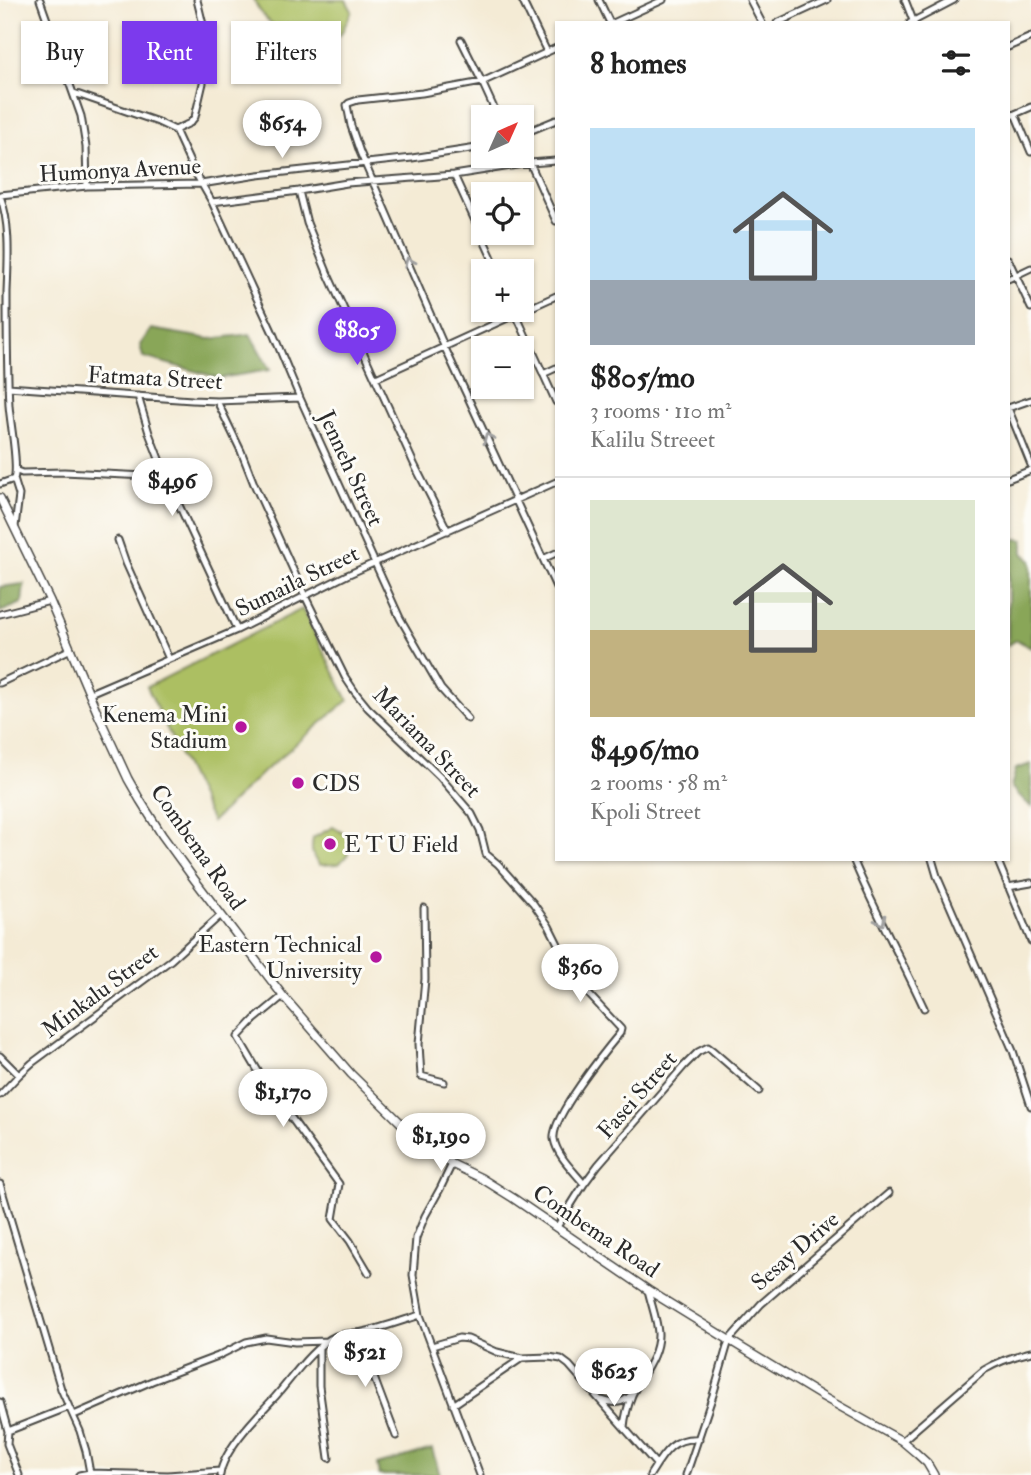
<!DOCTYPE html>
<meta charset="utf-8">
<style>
:root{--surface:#fff;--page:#f6f6f6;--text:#222;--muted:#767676;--line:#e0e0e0;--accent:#7c3aed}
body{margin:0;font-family:"IM FELL Double Pica",serif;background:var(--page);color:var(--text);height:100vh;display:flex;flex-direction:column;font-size:26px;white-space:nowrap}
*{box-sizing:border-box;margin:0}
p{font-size:23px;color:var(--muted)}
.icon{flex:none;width:38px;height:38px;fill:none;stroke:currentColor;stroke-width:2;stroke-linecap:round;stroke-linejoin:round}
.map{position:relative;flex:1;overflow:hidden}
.sheet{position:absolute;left:555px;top:21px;width:455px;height:840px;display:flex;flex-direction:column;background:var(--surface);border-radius:0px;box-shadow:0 2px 5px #0004}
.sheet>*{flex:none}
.banner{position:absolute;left:21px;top:21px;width:429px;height:63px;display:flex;gap:14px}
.needle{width:46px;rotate:45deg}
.tools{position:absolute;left:471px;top:105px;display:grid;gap:14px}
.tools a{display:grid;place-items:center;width:63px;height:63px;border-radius:0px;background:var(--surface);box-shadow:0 2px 5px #0004;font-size:35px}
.price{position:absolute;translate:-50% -60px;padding:0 16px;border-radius:24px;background:#fff;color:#222;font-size:23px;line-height:46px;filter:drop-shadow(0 2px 4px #0008)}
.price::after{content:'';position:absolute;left:50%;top:42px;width:21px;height:16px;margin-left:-10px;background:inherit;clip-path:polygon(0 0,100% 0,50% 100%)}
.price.active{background:var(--accent);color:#fff}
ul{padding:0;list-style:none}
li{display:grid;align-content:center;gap:14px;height:371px;padding:0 35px}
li+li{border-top:2px solid var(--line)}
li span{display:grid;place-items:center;height:217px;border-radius:0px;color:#555}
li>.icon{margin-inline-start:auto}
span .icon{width:126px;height:126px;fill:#fffc;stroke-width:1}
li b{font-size:30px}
h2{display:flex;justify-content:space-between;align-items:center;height:84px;padding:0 35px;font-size:30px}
.tag{padding:0 24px;border-radius:0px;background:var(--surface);box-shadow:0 2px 5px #0004;font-size:24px;line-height:63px}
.tag.active{background:var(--accent);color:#fff}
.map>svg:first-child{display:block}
.green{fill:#acbf62;stroke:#6c7546;stroke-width:2}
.forest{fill:#89a658;stroke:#5a6842;stroke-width:2}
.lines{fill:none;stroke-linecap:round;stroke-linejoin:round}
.minor-casing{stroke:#494844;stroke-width:9}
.tertiary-casing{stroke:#494844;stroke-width:10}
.minor{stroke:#fff;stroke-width:5}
.tertiary{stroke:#fff;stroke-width:7}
.oneway{stroke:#a0a0a0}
.poi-dot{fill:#b5179e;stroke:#fdfcf7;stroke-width:2.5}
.labels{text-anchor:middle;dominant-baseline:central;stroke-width:6;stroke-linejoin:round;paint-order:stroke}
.street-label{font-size:23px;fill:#2b2b2b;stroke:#fdfcf7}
.poi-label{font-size:23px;fill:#2b2b2b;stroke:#fdfcf7;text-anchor:end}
</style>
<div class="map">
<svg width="1031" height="1475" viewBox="0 0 1031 1475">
<rect width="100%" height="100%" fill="#fdfcf7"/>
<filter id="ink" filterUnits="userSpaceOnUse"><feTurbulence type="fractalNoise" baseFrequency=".0143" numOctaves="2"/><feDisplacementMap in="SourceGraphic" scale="14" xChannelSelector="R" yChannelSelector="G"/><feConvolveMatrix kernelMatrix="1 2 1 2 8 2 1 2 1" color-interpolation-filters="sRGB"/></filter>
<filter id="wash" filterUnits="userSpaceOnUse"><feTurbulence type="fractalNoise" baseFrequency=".00686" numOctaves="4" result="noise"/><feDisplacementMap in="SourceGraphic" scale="28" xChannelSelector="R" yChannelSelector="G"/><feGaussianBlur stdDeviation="1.57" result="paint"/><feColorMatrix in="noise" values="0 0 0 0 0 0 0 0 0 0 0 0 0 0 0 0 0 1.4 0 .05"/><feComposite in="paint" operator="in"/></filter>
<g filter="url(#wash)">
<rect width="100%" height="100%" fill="#f4ebd5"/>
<!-- green -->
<path class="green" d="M254,0H346L352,11L341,34L319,49C294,39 265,27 254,0Z
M302,609L348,700L264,771L212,822L147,687Z
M333,827L348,836V854L339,864L320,865C311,857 311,849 313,838Z"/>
<!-- forest -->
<path class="forest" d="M151,329L210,339L250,334L270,370L220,378L143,357L140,345Z
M1008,538L1023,540V553L1031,561V648L1017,640L1008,645Z
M24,584L22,603L0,612V587Z
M1031,764V807L1011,787L1016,769Z
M432,1449L440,1475H379L377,1465Z"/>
</g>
<g filter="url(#ink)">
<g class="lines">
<!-- minor casing -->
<g class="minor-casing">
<path id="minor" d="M40,0L81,116L86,147L87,186
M522,0L547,52
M599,0L610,23
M750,0L762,23
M905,0L914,23
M613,23L663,0
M777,23L827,0
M910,23L954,0
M461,40L482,82L498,117
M1008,47L1031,37
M556,48L482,82L422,93L358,100L349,103L347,105L351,126L360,152L445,348L556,587
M74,93L158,122L175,130L192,167L212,202L272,331L300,398L400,618L441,689L468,719
M1015,114L1031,152
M1008,117L1031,107
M175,130L190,123L195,117L203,83L206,37L197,0
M522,134L556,120
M530,163L556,221
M454,175L498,271
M299,191L307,223L327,272L415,466L448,531
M0,195L87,186L201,184L258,175L412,158L483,147
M0,196C11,224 8,262 7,292C7,329 7,367 9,405C10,422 19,466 14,479
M212,202L299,191L347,183L454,175L530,163L556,161
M1008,259L1031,308
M1008,279L1031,268
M514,310L556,402
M543,374L556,368
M376,378L556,296
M8,387L192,400L217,401L300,398
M138,396L149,433L166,477L237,630
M217,401L241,451L254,484L305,596L345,677L355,692L368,708L440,777L472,814L480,830L486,854L498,864L533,903L549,926L569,966L582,987L621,1029L620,1033C605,1051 551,1118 554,1139C557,1156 573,1170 584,1184
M1008,408L1031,465
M1008,408L1031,400
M17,471L22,473L64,472L166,477
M14,479L19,495L15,527
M1008,479L1031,470
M0,484L14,479
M118,540L126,563L169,659
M545,558L556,553
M0,614L50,601
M0,683L71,649
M90,693L237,630L347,575L556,482
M853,859C874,910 901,958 924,1008
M932,859L937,876L1013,1051L1031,1106
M997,859L1031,941
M1008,887L1031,883
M424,908L425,979L419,1044L421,1076L444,1082
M283,996L254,1020L238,1037L261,1076L339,1184L333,1219L350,1241L369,1273
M0,1056L19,1075
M0,1095L19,1075L32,1063L171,960L221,915
M452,1164L440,1189L425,1216L416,1238L413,1275L420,1315L480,1475
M0,1184L61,1389L80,1431L86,1451L90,1473
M557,1227L584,1184L598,1165L684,1066L698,1052L708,1047L712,1050L759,1091
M361,1333L373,1375L396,1436
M432,1346L459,1338L468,1339L497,1352L522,1358L549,1357L561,1359L569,1365L656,1464
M319,1349V1386L329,1458
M602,1400C613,1404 622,1404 631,1395
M0,1402L8,1431L7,1444L19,1475
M453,1405L522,1358
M74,1415L152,1381L218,1356L246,1342L266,1338L295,1342L327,1341
M624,1427C625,1416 628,1405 632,1395C641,1376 659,1356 658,1333C657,1319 651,1304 648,1290
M8,1431L69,1407
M902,1441L984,1370C999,1361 1014,1356 1031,1352
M79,1475L90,1473L168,1475L220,1471
M220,1475C223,1450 258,1415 275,1397C291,1379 314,1345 336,1336C344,1333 354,1334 363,1332C382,1328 401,1321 420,1315
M650,1475C663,1454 672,1437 699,1439
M686,1475L713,1395L729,1340L761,1304L889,1193"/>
</g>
<!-- tertiary casing -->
<g class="tertiary-casing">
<path id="tertiary" d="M0,498L50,601L97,712L128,779L140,800L162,835L194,879L283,996L351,1074L404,1126L452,1164L481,1178L513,1198L648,1290L729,1340L823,1397L902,1441L915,1452L927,1463L934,1475"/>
</g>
<!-- minor -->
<use href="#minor" class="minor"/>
<!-- tertiary -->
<use href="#tertiary" class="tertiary"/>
</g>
<!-- one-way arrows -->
<defs><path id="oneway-chevron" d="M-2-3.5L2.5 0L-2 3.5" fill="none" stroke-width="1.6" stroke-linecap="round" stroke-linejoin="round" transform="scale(1.75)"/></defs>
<g class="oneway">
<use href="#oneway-chevron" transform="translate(409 262) rotate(-113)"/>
<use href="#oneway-chevron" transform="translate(488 438) rotate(-115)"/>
<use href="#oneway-chevron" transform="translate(881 921) rotate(64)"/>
</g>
</g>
<!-- markers -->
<g class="poi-dot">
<circle cx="241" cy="727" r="7"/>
<circle cx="298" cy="783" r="7"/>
<circle cx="330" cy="844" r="7"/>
<circle cx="376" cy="957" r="7"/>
</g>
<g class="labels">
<!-- street labels -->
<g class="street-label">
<text transform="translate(120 170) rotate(-3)">Humonya Avenue</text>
<text transform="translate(155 378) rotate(3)">Fatmata Street</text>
<text transform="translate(351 468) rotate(65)">Jenneh Street</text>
<text transform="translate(297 581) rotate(-26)">Sumaila Street</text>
<text transform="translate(427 742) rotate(46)">Mariama Street</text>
<text transform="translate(198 847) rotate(55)">Combema Road</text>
<text transform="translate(100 991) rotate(-37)">Minkalu Street</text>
<text transform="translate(637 1095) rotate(-49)">Fasei Street</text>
<text transform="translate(596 1231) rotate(34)">Combema Road</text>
<text transform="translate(795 1251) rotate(-41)">Sesay Drive</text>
</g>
<!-- poi labels -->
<g class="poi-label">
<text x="227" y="714">Kenema Mini<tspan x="227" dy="26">Stadium</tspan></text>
<text x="312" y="783" text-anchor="start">CDS</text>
<text x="344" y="844" text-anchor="start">E T U Field</text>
<text x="362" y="944">Eastern Technical<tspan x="362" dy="26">University</tspan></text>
</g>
</g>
</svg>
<div class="tools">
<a><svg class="needle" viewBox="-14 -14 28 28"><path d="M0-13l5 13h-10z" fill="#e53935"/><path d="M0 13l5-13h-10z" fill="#767676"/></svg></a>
<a><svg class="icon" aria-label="locate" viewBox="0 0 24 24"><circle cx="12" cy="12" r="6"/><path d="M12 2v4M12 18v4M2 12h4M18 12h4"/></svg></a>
<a>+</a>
<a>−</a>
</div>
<b class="price" style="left:282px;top:160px">$654</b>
<b class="price active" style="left:357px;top:367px">$805</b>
<b class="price" style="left:172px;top:518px">$496</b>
<b class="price" style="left:580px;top:1004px">$360</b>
<b class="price" style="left:283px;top:1129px">$1,170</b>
<b class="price" style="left:441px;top:1173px">$1,190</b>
<b class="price" style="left:365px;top:1389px">$521</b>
<b class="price" style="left:614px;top:1408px">$625</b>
<div class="banner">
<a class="tag">Buy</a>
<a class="tag active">Rent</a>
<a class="tag">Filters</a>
</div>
<section class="sheet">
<h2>8 homes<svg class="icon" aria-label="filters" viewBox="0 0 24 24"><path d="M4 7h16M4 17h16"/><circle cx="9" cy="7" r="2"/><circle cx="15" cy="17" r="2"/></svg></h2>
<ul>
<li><span style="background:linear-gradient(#bfe0f5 70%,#9aa5b1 0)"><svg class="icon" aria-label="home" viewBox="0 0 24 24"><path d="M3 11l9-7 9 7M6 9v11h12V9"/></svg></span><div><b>$805/mo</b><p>3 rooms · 110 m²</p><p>Kalilu Streeet</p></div></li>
<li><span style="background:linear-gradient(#dfe7d0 60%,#c2b280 0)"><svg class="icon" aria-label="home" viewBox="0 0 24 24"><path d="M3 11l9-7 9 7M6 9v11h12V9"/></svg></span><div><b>$496/mo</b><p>2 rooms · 58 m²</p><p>Kpoli Street</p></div></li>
</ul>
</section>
</div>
